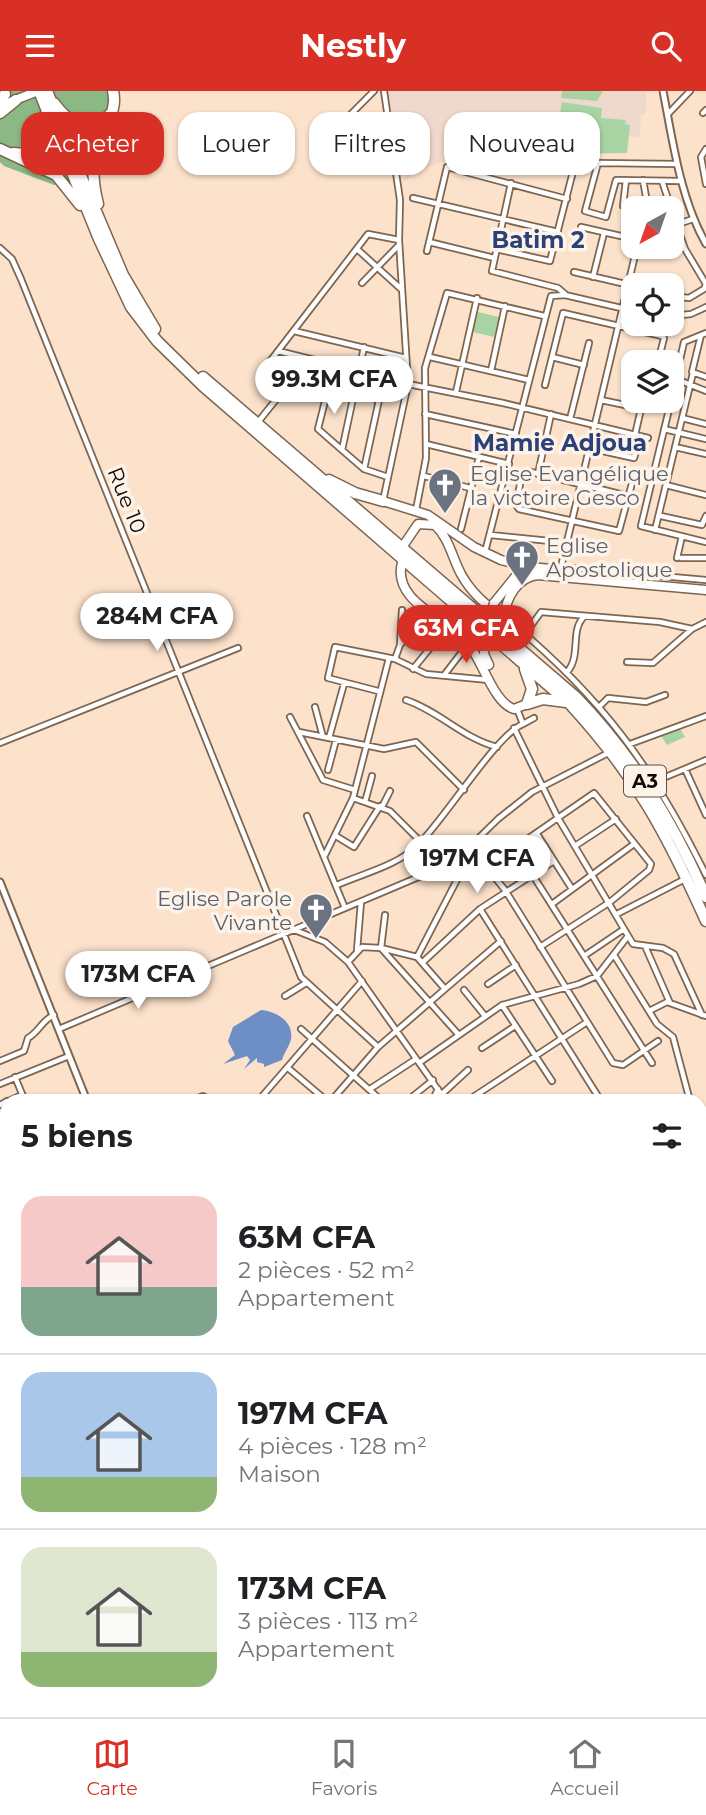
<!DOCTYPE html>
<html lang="fr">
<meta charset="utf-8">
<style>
:root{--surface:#fff;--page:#f6f6f6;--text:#202124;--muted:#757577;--line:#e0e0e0;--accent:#d93025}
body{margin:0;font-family:Montserrat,sans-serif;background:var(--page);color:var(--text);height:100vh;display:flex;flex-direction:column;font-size:26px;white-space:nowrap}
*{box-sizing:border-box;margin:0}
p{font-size:23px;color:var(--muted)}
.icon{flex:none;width:38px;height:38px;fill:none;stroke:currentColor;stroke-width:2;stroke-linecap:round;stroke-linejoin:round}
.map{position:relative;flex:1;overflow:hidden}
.sheet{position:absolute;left:0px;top:1003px;width:707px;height:625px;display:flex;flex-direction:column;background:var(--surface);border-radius:21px 21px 0 0;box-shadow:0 2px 5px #0004}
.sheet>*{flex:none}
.top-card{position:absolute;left:21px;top:21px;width:665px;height:63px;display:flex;gap:14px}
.needle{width:46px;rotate:220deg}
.tools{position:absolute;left:621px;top:105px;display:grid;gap:14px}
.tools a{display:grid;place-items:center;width:63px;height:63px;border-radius:14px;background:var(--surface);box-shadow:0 2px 5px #0004;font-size:35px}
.price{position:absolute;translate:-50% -60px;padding:0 16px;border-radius:24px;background:#fff;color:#222;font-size:23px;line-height:46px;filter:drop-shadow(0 2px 4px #0008)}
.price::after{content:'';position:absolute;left:50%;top:42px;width:21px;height:16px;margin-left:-10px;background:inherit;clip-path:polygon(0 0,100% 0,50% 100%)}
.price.on{background:var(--accent);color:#fff}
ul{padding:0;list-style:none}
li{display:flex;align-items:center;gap:21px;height:175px;padding:0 21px}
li+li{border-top:2px solid var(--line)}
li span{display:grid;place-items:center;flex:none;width:196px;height:140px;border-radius:21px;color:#555}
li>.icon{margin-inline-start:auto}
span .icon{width:84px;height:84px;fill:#fffc;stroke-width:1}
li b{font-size:30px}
h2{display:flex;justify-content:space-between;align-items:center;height:84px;padding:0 21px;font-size:30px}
.chip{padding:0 24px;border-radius:21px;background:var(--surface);box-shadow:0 2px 5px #0004;font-size:24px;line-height:63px}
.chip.on{background:var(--accent);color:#fff}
header{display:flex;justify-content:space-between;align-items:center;height:91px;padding:0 21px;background:var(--accent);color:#fff;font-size:32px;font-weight:700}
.menu{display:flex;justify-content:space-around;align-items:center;height:98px;border-top:2px solid var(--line);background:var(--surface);font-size:19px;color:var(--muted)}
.menu a{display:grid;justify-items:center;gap:4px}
.menu .on{color:var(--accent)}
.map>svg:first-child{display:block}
.medical{fill:#efd8cc}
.green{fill:#a7d4a2}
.forest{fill:#8ab985}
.water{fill:#6e8fc5}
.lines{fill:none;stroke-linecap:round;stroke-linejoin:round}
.stream{stroke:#6e8fc5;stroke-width:2}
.minor-casing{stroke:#7c6551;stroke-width:8}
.tertiary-casing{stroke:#7c6551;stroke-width:9}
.primary-casing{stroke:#7c6551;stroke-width:11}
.motorway-casing{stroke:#7c6551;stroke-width:13}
.minor{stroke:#fff;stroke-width:4.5}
.tertiary{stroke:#fff;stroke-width:5}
.primary{stroke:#fff;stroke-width:8}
.motorway{stroke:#fff;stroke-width:10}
.primary-bridge-casing{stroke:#7c6551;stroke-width:11;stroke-linecap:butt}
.primary-bridge{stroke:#fff;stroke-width:8}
.labels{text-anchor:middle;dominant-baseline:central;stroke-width:7;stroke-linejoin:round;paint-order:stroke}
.shield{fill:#fdf3e9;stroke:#585049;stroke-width:2}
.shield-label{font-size:19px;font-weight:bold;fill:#120a04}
.worship-label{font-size:21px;fill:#5b616d;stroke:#fdf3e9;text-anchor:start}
.street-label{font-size:21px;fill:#120a04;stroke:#fdf3e9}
.neighbourhood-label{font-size:23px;font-weight:bold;fill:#2a4179;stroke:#fdf3e9}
</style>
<header><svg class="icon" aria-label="menu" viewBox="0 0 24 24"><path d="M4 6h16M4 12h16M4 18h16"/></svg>Nestly<svg class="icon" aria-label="search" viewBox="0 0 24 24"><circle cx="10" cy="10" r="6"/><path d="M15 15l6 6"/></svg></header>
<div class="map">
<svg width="706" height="1626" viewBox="0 0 706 1626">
<rect width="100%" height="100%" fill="#fce2cb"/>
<!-- medical -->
<path class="medical" d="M388,0H646V18L645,23L641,24L640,46L628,45L627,62L474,63L446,69L420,79L404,90Z"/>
<!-- green -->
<path class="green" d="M562,0H603L597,10L561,7Z
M562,11L602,17L601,27L626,29L625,33L630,34L627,62L553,63Z
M478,221L499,226L494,246L473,241Z
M679,636L685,646L667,654L661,645Z"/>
<!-- forest -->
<path class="forest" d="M0,0H119C121,22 109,34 103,54C98,67 98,79 99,93L54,94L4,75L0,71Z
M706,1450V1626H237L252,1620H700V1453Z"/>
<!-- water -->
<path class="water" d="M261,919C275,920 294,930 291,948C290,954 284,962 282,969L264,976V973L257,971V967L244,978L250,969L247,965L223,973L235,964L228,950L233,936Z"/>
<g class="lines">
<!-- stream -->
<path class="stream" d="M700,1217H706
M700,1224H706"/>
<!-- minor casing -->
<g class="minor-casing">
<path id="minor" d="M384,0L400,109L399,149L408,293L384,286
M703,22L706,19
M351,23L374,0
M668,23L690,0
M374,58L389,75L396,73
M706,58L701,66L706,93
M677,73L598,72L585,120L606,126L616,89L682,90
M643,89L648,117
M662,90L671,117
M511,92L492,180L558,197L565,203
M413,107L558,141
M623,115L626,89
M672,121L685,158L706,193L704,198L689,207L672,205
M672,135L693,128
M581,136L634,148
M429,151L494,167
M658,156L659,161
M0,157L12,168L21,188L301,886L378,956
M357,158L401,198
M496,158L550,170L577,65
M427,160L447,76L567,108
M574,181L634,195
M593,186L604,142
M362,192L399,154
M672,225L691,223L706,216
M294,240L406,267
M701,244L692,281L706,286
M278,260L384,286L364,378
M430,266L529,289
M552,266L584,274
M334,274L318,338L342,359L364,256
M491,280L505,215
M676,288L706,300
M545,294L563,222L662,245L664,247L658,271
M456,301L477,207
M355,302L379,309
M672,304L684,251L706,242
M601,309L644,318L648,310
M671,310L641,435L706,451
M425,323L516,343
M682,327L706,333
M570,328L589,252
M258,331L287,295L265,287L261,282L368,143L399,149
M664,338L706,348
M635,344L641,318
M426,353L509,373
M675,356L706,363
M589,357L634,367L641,345
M342,359L364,378L388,386
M538,383L551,323
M424,385L470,397
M652,386L667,389
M666,394L706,404
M628,405L527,380L522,383L516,414L519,418L619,440L634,385
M383,410L408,293L503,312L648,347
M416,419L426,367L425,277L447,202L544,225
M661,425L702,434L706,425
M461,438L479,366
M655,439L693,282
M491,444L550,450
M485,461L551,205L565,204L634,220
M677,467L682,445
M681,467H706
M561,476L637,156
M571,477L706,489
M512,532C605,610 653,677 706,784
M525,543L541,521L660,531L692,538
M401,553L426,518
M395,568L400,554L402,519
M627,571L653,572L692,538L706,531
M413,578L448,535
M567,581C582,565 569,538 585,525
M445,583L468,553
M378,600L328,587L335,556L395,568L426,583L489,589
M406,609C439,620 464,648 497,656
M600,615L608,607L646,611L665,604
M315,616L323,646
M290,626L323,689L355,699
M523,633L534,627
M514,637L558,727L633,853L663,857L674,863L702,924
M299,641L384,658L416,651L464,699
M329,647L344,593
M0,652L238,557
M630,653L706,625
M685,678L706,724
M328,679L336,649
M656,690L706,669
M353,707L390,720L421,751
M365,711L372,685
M382,716L390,700
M307,725L345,817
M537,743L572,798
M336,745L354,756L380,715
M575,755L616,728
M472,758L505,799L613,972L623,974L658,950
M325,764L353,707L389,567
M487,776L594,702L651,773L649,779L610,811L540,856
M532,783L652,972
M337,794C364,782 397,775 418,754C445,728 496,644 523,633L517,618
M552,813L634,753
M480,818L601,1010
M617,823L685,788
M385,824L381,857L417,866
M292,838L325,851L348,871L446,1010
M501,850L445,898L417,866L459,785L454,771L498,728L532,701L610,661
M645,855L670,912
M357,859L361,811
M614,864L657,933L673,946L690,1010
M584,865L624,838
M348,871L362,856L381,857L458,943
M423,871L480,818L554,770
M488,893L516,874
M464,899L485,925
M285,905L306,892
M502,914L552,990
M649,920L667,911L706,925
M59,938L454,771
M301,938L382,1010
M482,957L515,935
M0,970L24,960L28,947C39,941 42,929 54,924
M419,972L502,914L579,893L597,885L628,845
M288,977L327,1010
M15,986L25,1010
M0,993L69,965
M370,998L416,968
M442,1003L468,979
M263,1005L269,1010
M9,1010L22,1004
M190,1010L203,1005L212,1010
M258,1010L362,890
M331,1010L378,956L445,898
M407,1010L433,989
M432,1010L438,998
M467,1010L587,931
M0,1014L7,1010
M0,1040L3,1048
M703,1069L706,1068
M0,1072L6,1084
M0,1132L7,1129
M700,1151L706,1148
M0,1184L7,1181
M0,1235L7,1252
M0,1277L7,1274
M700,1278L706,1274
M700,1320L706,1314
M0,1321L7,1338
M700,1338L706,1343
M700,1353L706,1346
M0,1361L7,1358
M0,1402L7,1399
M700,1423L706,1428
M0,1461L7,1457
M0,1511L7,1526
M0,1531L7,1528
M0,1568L7,1565
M51,1620L58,1626
M17,1626L21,1620
M145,1626L147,1620"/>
</g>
<!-- tertiary casing -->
<g class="tertiary-casing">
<path id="tertiary" d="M663,0C673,51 680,107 706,153
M0,791L87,1010
M700,1221H706"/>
</g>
<!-- primary casing -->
<g class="primary-casing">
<path id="primary" d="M0,15L38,0
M383,410L428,424L474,456L501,469L529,476L574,480
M405,452L418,433L435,434C449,447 452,466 461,483C471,501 487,516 505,526C505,507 518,486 538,484L706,499
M402,472C392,510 444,526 466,550C482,567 493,612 514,618L527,613
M494,512L515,486L531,481
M485,547L484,563L489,574"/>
</g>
<!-- motorway casing -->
<g class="motorway-casing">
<path id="motorway" d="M39,0L99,148L131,216L157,250L203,295L570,613C636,685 666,741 706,830
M47,0L56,22
M0,10L5,3
M54,12C68,31 90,48 109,24
M0,22L16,9
M62,40L123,184L155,238
M0,58L56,84L80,114
M13,62C40,66 48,47 45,24
M98,113C93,93 91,74 98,53C104,34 118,21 113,0
M203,286L576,606C633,665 673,731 706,806
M329,389L355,402L383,410
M505,526L515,546
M525,578L532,598L527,613
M527,613L543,608L566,611"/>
</g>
<!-- minor -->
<use href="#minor" class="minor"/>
<!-- tertiary -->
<use href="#tertiary" class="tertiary"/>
<!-- primary -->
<use href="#primary" class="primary"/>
<!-- motorway -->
<use href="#motorway" class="motorway"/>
<!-- primary-bridge casing -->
<g class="primary-bridge-casing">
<path id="primary-bridge" d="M485,547L494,512"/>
</g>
<!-- primary-bridge -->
<use href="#primary-bridge" class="primary-bridge"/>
</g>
<!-- icons -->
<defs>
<g id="church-pin" transform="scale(1.75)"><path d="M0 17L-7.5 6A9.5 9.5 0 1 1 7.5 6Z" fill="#6b7280" stroke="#fdf3e9"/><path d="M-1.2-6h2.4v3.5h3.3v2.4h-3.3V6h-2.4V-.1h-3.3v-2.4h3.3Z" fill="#fff"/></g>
</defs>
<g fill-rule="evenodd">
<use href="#church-pin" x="445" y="394"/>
<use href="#church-pin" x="522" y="466"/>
<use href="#church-pin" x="316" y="819"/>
</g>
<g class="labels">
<!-- shield labels -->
<rect class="shield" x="624" y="674.5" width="42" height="31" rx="5"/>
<g class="shield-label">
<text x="645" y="690">A3</text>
</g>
<!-- worship labels -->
<g class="worship-label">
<text x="470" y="382">Eglise Evangélique<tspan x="470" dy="24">la victoire Gesco</tspan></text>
<text x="546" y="454">Eglise<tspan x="546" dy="24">Apostolique</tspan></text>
<text x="292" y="807" text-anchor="end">Eglise Parole<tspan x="292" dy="24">Vivante</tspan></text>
</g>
<!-- street labels -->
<g class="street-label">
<text transform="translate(127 409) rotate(68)">Rue 10</text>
</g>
<!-- neighbourhood labels -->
<g class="neighbourhood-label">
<text x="538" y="149">Batim 2</text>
<text x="560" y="352">Mamie Adjoua</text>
</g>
</g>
</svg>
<div class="tools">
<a><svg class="needle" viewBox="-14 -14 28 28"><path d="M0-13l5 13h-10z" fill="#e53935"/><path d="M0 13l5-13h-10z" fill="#757577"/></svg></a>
<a><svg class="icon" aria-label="locate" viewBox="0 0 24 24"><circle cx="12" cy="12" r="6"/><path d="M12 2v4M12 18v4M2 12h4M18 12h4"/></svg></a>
<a><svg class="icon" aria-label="layers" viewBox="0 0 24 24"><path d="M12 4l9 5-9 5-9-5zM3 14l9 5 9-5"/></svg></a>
</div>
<b class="price" style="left:334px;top:325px">99.3M CFA</b>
<b class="price" style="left:157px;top:562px">284M CFA</b>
<b class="price on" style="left:466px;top:574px">63M CFA</b>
<b class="price" style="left:477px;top:804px">197M CFA</b>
<b class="price" style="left:138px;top:920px">173M CFA</b>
<div class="top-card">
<a class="chip on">Acheter</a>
<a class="chip">Louer</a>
<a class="chip">Filtres</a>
<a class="chip">Nouveau</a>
</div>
<section class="sheet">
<h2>5 biens<svg class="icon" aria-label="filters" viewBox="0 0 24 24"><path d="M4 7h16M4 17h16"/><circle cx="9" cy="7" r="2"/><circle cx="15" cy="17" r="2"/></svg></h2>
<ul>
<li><span style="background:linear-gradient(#f6c9c9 65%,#7fa58c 0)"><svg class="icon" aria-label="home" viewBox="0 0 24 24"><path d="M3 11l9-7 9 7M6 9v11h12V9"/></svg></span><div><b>63M CFA</b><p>2 pièces · 52 m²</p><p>Appartement</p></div></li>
<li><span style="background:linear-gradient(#a9c7e8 75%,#8fb573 0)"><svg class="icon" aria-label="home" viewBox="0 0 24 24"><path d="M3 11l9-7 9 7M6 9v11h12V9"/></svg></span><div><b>197M CFA</b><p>4 pièces · 128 m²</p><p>Maison</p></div></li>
<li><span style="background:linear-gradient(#dfe7d0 75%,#8fb573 0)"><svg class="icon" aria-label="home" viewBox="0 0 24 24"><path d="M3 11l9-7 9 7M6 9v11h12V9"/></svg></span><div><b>173M CFA</b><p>3 pièces · 113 m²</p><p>Appartement</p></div></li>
</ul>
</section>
</div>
<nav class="menu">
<a class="on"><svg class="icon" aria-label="map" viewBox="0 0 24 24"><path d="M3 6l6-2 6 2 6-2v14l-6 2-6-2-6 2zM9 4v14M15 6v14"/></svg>Carte</a>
<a><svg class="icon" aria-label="saved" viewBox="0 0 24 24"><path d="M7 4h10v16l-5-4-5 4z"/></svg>Favoris</a>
<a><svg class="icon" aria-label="home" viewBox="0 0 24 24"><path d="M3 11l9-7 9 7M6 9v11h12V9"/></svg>Accueil</a>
</nav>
